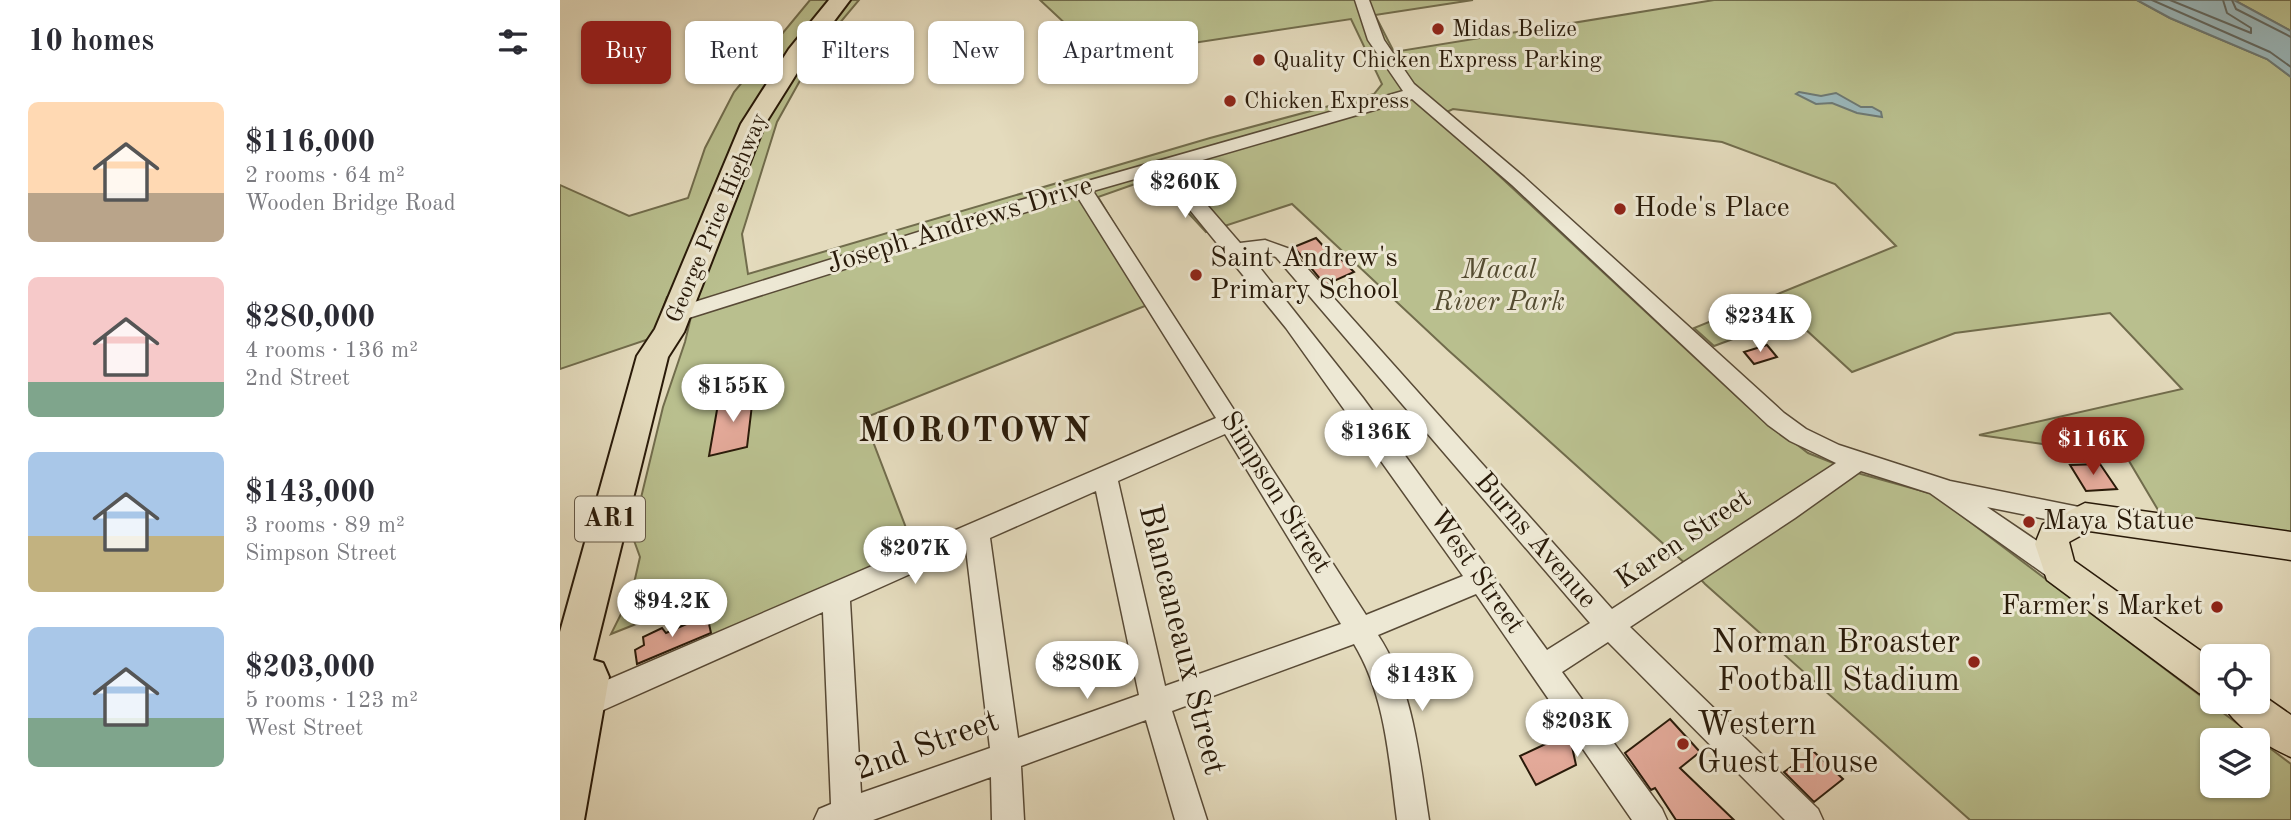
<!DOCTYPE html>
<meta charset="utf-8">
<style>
:root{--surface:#fff;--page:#f7f7f7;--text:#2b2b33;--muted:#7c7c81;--accent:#8f2418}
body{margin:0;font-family:"Old Standard TT",serif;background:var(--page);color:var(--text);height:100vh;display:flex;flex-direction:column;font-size:26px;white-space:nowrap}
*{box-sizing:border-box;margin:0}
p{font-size:23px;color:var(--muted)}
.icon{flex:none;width:38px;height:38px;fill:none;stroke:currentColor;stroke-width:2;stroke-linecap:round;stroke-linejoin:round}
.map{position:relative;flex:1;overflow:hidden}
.panel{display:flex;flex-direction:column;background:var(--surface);width:560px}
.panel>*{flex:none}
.top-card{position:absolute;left:21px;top:21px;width:665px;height:63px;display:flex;gap:14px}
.buttons{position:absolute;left:1640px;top:644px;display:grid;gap:14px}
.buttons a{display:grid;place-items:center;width:70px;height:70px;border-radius:10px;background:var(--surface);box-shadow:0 2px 5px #0004;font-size:35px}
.price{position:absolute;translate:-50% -60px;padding:0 16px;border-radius:24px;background:#fff;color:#222;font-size:23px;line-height:46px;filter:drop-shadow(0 2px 4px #0008)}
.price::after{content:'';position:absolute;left:50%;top:42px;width:21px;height:16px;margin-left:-10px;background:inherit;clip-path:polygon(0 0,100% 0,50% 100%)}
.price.selected{background:var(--accent);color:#fff}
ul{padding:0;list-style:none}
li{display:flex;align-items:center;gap:21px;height:175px;padding:0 28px}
li span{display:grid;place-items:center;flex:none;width:196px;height:140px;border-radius:10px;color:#555}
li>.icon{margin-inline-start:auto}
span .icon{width:84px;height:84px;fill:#fffc;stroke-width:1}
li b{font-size:30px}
h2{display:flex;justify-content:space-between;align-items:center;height:84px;padding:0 28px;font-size:30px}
.chip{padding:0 24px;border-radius:10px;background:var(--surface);box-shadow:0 2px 5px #0004;font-size:24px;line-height:63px}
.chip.selected{background:var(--accent);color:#fff}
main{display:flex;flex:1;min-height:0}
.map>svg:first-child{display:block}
.green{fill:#b9bf8e;stroke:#716c4c;stroke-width:2;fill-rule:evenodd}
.water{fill:#9ab8bc;stroke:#6d7974;stroke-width:2}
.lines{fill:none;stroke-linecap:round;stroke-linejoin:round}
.shore{stroke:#626962;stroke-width:2}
.building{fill:#e3a999;stroke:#291a09;stroke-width:2}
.minor-casing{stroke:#584a36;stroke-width:3}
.major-casing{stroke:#291a09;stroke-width:3}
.highway-casing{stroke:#291a09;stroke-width:4}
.minor{fill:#ede8d4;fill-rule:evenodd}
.major{fill:#e4dbbd;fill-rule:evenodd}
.highway{fill:#e4dbbd;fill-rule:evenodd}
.poi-dot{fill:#8f2418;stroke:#ede8d4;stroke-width:2.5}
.labels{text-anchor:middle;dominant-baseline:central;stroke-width:6;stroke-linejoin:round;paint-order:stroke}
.far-poi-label{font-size:23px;fill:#291a09;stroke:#ede8d4;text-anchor:start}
.far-street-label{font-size:23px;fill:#291a09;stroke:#ede8d4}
.shield{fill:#ede8d4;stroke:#645846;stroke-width:2}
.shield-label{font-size:26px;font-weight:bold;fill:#291a09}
.poi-label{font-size:28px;fill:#291a09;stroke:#ede8d4;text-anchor:start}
.street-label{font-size:28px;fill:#291a09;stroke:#ede8d4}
.park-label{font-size:28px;font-style:italic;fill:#544c31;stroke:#ede8d4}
.near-street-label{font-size:33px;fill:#291a09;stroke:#ede8d4}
.near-poi-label{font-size:33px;fill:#291a09;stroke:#ede8d4;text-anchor:end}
.district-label{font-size:35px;font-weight:bold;letter-spacing:2px;fill:#291a09;stroke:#ede8d4}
</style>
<main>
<section class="panel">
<h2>10 homes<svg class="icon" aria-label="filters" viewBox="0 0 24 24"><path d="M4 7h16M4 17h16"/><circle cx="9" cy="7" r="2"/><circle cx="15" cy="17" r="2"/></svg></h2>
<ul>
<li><span style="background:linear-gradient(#ffd9b3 65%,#b9a48a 0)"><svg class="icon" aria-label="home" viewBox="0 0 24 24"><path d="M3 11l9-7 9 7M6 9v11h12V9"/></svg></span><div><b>$116,000</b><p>2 rooms · 64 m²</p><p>Wooden Bridge Road</p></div></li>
<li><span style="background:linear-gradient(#f6c9c9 75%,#7fa58c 0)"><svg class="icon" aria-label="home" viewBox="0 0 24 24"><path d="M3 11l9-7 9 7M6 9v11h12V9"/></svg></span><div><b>$280,000</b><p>4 rooms · 136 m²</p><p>2nd Street</p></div></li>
<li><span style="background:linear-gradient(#a9c7e8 60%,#c2b280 0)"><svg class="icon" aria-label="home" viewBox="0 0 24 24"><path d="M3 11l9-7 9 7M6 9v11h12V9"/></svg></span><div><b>$143,000</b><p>3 rooms · 89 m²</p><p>Simpson Street</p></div></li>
<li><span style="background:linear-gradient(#a9c7e8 65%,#7fa58c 0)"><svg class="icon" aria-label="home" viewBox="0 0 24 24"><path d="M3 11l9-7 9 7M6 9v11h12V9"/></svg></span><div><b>$203,000</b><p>5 rooms · 123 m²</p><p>West Street</p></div></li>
</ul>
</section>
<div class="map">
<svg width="1731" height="820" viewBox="0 0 1731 820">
<rect width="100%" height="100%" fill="#e4dbbd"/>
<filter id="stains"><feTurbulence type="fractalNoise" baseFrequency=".00286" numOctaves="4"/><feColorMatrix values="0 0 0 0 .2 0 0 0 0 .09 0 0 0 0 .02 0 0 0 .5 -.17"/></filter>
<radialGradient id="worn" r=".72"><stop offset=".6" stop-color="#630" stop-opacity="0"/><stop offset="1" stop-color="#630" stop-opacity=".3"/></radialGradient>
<!-- green -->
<path class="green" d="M250,0H299L257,50L217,122L182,234L188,274L650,138L814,94L822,84L791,19L541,57L480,0H913L815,15L834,52L1154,0H1577L1610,18L1707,59L1731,77V558L1617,542L1566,456L1419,435L1622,389L1550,313L1395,333L1292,372L1232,317L1154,346L1134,328L1336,246L1275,184L1162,142L893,109L876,117L1186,405L1248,453L1301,474L1373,494L1731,764V820H1410L1145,584L1128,566L888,350L732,204L646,232L595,177L538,197L600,300L304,418L356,554L148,642L144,597L51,634L72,592L80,557L72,535L103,407L125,342L136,296L107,297L92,338L0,369V185L69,216L128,198L145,148L174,92ZM1652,740H1698V786H1652Z
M1674,0H1731V31Z"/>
<!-- water -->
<path class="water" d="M1577,0H1674L1731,31V77L1707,59L1610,18Z
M1239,92L1261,96L1276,93L1301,107H1312L1321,112L1322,117L1297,113L1272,103L1256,104L1236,94Z"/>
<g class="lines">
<!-- shore -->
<path class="shore" d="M1592,0L1710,52L1731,67
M1610,0L1691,33V28L1667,13L1663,0
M1672,0L1676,9L1731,37"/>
</g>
<!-- building -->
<path class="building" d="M756,238L776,260L780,258L794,272L765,285L734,247Z
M1207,345L1217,357L1194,364L1184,352Z
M194,388L187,447L149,456L158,404L178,399L179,392Z
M1540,464L1557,489L1526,491L1510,465Z
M147,615L151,633L77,664L75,650L84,645L83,637L102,628L106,633Z
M1110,719L1140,752L1120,768L1174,820H1116L1095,788L1091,790L1065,753Z
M1009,733L1016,765L976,785L960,756Z
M1253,751L1283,779L1254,802L1224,772Z"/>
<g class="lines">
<!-- minor casing -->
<g class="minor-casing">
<path id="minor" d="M795,0H809L824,40L854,84L964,177L1224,413L1246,429L1279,445L1390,481L1534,510L1537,517L1534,524L1525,527L1427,507L1508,562L1512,570L1508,578L1499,581L1490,578L1370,493L1301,471L1235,518L1070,627L1258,809L1263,820H1225L1048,642L1002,672L1102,809L1107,820H1072L916,594L818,635C854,690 859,757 869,820H837C829,760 826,697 794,644L612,711L647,820H615L586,720L461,766L464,820H432L431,777L313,820H254L259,809L271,804L263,612L30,716L20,720L10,716L6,706L10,696L656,418L517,196L116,322L109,320L106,315L109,310L454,202L843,91L808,40ZM852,99L952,185L1208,425L1230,441L1276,463L1052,609L730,249L705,240L680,243L615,168ZM599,172L726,328L903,576L806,615L533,191ZM703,252L716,257L1030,623L987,650L803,398L689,254ZM665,434L781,624L605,686L558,481ZM536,491L579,695L458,738L430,538ZM406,549L430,748L301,793L290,601Z"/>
</g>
<!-- major casing -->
<g class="major-casing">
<path id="major" d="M1525,503L1731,532V560L1529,531L1509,542L1514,561L1652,659V698L1639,693L1487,580L1475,544L1483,524Z
M1698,692L1731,715V757C1708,747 1672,725 1662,702H1698Z"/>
</g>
<!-- highway casing -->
<g class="highway-casing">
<path id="highway" d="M269,0H290L247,57L205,124L124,332L108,357L33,660L43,663L49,677L24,820H0V632L77,356L95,329L181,124L229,49Z"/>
</g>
<!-- minor -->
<use href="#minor" class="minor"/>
<!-- major -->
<use href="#major" class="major"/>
<!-- highway -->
<use href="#highway" class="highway"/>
</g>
<!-- markers -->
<g class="poi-dot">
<circle cx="878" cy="29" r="7"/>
<circle cx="699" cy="60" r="7"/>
<circle cx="670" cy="101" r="7"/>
<circle cx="1060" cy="209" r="7"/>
<circle cx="636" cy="275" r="7"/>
<circle cx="1469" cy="522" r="7"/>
<circle cx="1657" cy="607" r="7"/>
<circle cx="1414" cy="662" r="7"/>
<circle cx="1123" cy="744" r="7"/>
</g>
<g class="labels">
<!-- far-poi labels -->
<g class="far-poi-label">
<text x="892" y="29">Midas Belize</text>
<text x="713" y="60">Quality Chicken Express Parking</text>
<text x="684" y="101">Chicken Express</text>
</g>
<!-- far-street labels -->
<g class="far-street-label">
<text transform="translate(157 218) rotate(-67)">George Price Highway</text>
</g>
<!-- shield labels -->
<rect class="shield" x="15" y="496.5" width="70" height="45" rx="5"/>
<g class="shield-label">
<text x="50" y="519">AR1</text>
</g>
<!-- poi labels -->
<g class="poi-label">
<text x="1074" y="209">Hode's Place</text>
<text x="650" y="259">Saint Andrew's<tspan x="650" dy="32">Primary School</tspan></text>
<text x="1483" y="522">Maya Statue</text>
<text x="1643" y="607" text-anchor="end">Farmer's Market</text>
</g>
<!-- street labels -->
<g class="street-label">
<text transform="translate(400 226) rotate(-17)">Joseph Andrews Drive</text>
<text transform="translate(715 493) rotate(58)">Simpson Street</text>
<text transform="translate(1124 540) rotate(-34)">Karen Street</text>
<text transform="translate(975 541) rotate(49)">Burns Avenue</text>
<text transform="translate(916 572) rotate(55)">West Street</text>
</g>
<!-- park labels -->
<g class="park-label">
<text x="939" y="271">Macal<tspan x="939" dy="32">River Park</tspan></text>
</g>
<!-- near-street labels -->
<g class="near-street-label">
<text transform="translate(621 640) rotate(76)">Blancaneaux Street</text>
<text transform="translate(367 746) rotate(-20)">2nd Street</text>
</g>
<!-- near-poi labels -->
<g class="near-poi-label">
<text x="1400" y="643">Norman Broaster<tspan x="1400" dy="38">Football Stadium</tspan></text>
<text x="1137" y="725" text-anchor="start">Western<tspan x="1137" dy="38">Guest House</tspan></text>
</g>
<!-- district labels -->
<g class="district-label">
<text x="415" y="431">MOROTOWN</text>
</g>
</g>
<rect width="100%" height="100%" filter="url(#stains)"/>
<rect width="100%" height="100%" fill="url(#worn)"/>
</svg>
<div class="buttons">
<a><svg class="icon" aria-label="locate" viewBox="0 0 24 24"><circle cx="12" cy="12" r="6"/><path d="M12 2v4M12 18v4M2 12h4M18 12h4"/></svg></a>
<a><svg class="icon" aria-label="layers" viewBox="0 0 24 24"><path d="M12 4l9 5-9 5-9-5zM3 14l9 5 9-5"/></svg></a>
</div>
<b class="price" style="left:625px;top:220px">$260K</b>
<b class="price" style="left:1200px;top:354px">$234K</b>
<b class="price" style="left:173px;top:424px">$155K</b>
<b class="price" style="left:816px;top:470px">$136K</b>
<b class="price selected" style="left:1533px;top:477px">$116K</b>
<b class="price" style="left:355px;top:586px">$207K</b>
<b class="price" style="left:112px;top:639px">$94.2K</b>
<b class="price" style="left:527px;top:701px">$280K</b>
<b class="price" style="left:862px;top:713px">$143K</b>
<b class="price" style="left:1017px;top:759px">$203K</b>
<div class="top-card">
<a class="chip selected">Buy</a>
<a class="chip">Rent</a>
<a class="chip">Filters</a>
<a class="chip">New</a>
<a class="chip">Apartment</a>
</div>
</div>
</main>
